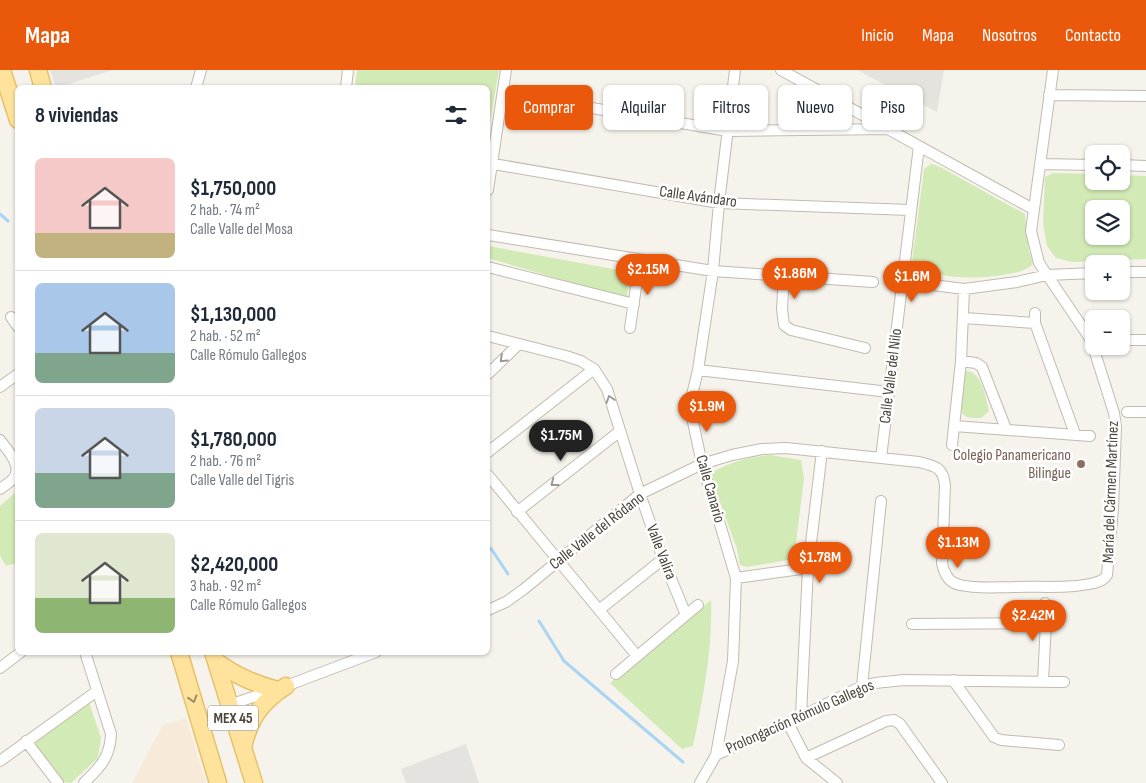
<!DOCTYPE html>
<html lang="es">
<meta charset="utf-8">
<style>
:root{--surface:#fff;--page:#f6f6f7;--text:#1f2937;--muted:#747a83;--line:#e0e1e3;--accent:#ea580c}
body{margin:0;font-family:"Sofia Sans Condensed",sans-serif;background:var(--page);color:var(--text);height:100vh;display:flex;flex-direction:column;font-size:19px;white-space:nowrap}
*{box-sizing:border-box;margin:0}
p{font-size:16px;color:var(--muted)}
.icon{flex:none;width:28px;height:28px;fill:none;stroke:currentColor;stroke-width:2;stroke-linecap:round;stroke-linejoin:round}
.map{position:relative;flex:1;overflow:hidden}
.drawer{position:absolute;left:15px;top:15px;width:475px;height:570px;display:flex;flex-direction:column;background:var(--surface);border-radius:8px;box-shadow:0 1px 4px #0004}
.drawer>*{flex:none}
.guide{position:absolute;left:505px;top:15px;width:475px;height:45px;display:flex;gap:10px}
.tools{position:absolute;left:1085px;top:75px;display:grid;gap:10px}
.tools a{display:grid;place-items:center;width:45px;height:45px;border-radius:8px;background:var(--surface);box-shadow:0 1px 4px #0004;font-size:25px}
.price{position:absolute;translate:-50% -42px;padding:0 11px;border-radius:18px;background:var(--accent);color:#fff;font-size:16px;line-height:32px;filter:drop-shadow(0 1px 2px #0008)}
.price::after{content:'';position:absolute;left:50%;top:30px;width:15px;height:11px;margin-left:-8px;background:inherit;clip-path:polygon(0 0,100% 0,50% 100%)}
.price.current{background:#222;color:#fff}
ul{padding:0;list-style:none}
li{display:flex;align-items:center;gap:15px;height:125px;padding:0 20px}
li+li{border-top:1px solid var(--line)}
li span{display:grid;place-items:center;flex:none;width:140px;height:100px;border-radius:8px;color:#555}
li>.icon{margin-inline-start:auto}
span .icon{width:60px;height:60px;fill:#fffc;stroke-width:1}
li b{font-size:21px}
h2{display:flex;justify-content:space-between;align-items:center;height:60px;padding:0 20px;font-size:21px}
.tag{padding:0 18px;border-radius:8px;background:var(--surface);box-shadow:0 1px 4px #0004;font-size:18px;line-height:45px}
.tag.current{background:var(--accent);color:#fff}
header{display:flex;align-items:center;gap:30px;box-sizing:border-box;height:70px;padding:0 25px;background:var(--accent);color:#fff}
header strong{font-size:24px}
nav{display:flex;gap:28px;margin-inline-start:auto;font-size:18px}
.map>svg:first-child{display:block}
.commercial{fill:#f7ead8}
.industrial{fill:#e6e2dd}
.green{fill:#d2eab5;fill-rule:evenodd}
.parking{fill:#e5e3e0}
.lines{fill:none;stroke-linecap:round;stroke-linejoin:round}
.stream{stroke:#a9d4f2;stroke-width:3}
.street-casing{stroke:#c2bbae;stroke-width:12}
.primary-casing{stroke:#e6c16a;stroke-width:19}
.street{stroke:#fff;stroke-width:10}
.primary{stroke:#ffe39c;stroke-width:16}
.oneway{stroke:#9c9892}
.oneway2{stroke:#9c8c66}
.education-dot{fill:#8d6e63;stroke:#fff;stroke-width:2}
.labels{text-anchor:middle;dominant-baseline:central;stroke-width:5;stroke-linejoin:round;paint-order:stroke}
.shield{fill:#fff;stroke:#817c74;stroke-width:1}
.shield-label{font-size:15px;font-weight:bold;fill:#4b4439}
.street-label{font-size:16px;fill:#4b4439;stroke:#fff}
.education-label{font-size:16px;fill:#785e54;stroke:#fff;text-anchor:end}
</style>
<header>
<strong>Mapa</strong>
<nav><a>Inicio</a><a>Mapa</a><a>Nosotros</a><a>Contacto</a></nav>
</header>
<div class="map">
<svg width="1146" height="713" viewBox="0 0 1146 713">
<rect width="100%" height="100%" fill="#f6f3ec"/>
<!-- commercial -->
<path class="commercial" d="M186,648L206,713H132L163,655Z"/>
<!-- industrial -->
<path class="industrial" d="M857,0H944L937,42Z"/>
<!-- green -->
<path class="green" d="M357,0H499L488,64V18L355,17Z
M931,94L940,97L1025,144L1029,181L1033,194C1025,201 1019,202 1008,204C976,210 946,208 915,199L912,192L924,99Z
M1053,103L1094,104V111H1121V105L1146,106V189L1072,192L1056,188L1047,176L1043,153L1045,107ZM1094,139H1121V166H1094Z
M488,176L629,202L627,229L488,188Z
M967,301C982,302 986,329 989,341L981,348C972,348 963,349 960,339L964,304Z
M770,385L801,390L804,408L794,489L747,497L740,495L737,479L710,404C728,392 749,387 770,385Z
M17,421V493L6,496L0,486V436Z
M711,530C713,579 703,628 693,676L682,679L610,613Z
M89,632L101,668L98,688L71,713L60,712L31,676Z"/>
<!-- parking -->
<path class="parking" d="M50,0H113L56,18Z
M466,674L479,713H406L401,699Z"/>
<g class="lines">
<!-- stream -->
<path class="stream" d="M0,144L8,151
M488,476L492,480L508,504
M539,551L564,591L683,692"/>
<!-- street casing -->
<g class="street-casing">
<path id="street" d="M781,0L1033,139
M196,18L201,0
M346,18L348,0
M503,23L728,61L888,59
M1049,25L1146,26
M488,93L719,133L910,140
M1041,94L1094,95
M1121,95L1146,96
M488,120L506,0
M488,165L713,201L873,212
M488,197L634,234
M1121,202H1146
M784,206L782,239L784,255L791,260L865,278
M902,211L964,219L1017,212L1047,205L1094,203
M11,247L18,257
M964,248L1035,253L1075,364
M1035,253V243
M630,258L640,190
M488,266L566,286L581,291L594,299L607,319L640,424L663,489L686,545
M1121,270H1146
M961,291L976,293L982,297L1006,359
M698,300L889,322
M488,304L519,274
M0,317L18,304
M1127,342H1146
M954,356L1090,366
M0,370C7,380 24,397 13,409C9,413 4,416 0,419
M952,375L961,291L964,219
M488,382L594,299
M881,388L919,76
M488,405L637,586
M517,442L620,361
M736,508L808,498
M488,540L506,532L524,519L640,424L702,394L732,385L762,379L786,378L919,392C935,396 943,397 945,415L942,493C944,503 949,513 960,515C977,519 997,517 1014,517C1040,516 1069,519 1094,513C1099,512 1104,510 1107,505L1113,439L1116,357L1114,343L1091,270L1039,193L1031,161L1053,0
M599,540L663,489
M912,554L1046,553
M0,598L21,582
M616,604L698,535
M953,610L994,667L1001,670L1059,675
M1043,611L1046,553L1045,533
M862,616L881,431
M229,635L286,616L376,582
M801,645L808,498L822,381
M788,653L806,688L837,713
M26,671L58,713
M716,685L788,653L862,616L875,613L904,610L1064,612
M806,688L886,651L894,650L900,654L942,713
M0,691L97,621
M84,713C100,697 110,688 111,664L85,582
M700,713L716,685L733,591L736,508L702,394L691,343L692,325L698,300L713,201L719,133L735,0"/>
</g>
<!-- primary casing -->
<g class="primary-casing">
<path id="primary" d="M2,0L18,50
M38,0L43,18
M179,582L218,713
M213,582L254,713
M216,591C234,605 252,613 274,619
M243,677C250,648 261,632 286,616"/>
</g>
<!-- street -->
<use href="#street" class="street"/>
<!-- primary -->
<use href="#primary" class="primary"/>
</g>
<!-- one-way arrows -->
<defs><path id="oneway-chevron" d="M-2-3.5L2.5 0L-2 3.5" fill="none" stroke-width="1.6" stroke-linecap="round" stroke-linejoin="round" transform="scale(1.25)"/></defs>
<g class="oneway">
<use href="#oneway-chevron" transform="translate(503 289) rotate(137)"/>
<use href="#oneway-chevron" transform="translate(610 329) rotate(-108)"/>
<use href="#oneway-chevron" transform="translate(554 413) rotate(142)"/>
</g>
<use class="oneway2" href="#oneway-chevron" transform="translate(193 629) rotate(73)"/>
<!-- markers -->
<circle class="education-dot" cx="1081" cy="394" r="5"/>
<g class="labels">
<!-- shield labels -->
<rect class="shield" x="208" y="635.5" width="50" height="25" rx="4"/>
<g class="shield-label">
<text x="233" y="648">MEX 45</text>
</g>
<!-- street labels -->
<g class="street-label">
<text transform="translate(698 127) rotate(8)">Calle Avándaro</text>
<text transform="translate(891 306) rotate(-83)">Calle Valle del Nilo</text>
<text transform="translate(710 419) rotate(74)">Calle Canario</text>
<text transform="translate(1111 422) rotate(-88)">María del Cármen Martínez</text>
<text transform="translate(597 461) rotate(-38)">Calle Valle del Ródano</text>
<text transform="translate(661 482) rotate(69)">Valle Valira</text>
<text transform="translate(800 647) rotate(-24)">Prolongación Rómulo Gallegos</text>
</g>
<!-- education labels -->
<g class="education-label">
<text x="1071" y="385">Colegio Panamericano<tspan x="1071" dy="18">Bilingue</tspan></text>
</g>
</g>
</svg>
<div class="tools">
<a><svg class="icon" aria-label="locate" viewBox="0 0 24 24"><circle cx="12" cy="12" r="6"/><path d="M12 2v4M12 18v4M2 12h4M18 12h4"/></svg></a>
<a><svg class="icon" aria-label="layers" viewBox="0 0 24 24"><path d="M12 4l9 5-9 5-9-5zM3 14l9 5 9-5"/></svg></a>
<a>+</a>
<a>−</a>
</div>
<b class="price" style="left:648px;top:226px">$2.15M</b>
<b class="price" style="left:795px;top:230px">$1.86M</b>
<b class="price" style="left:912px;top:233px">$1.6M</b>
<b class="price" style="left:707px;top:363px">$1.9M</b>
<b class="price current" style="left:561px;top:392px">$1.75M</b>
<b class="price" style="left:958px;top:499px">$1.13M</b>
<b class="price" style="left:820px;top:514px">$1.78M</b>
<b class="price" style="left:1033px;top:572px">$2.42M</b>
<div class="guide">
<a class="tag current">Comprar</a>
<a class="tag">Alquilar</a>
<a class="tag">Filtros</a>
<a class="tag">Nuevo</a>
<a class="tag">Piso</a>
</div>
<section class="drawer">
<h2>8 viviendas<svg class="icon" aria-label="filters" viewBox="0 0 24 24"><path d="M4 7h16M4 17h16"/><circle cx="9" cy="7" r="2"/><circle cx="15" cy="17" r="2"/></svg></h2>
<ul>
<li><span style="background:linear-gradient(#f6c9c9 75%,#c2b280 0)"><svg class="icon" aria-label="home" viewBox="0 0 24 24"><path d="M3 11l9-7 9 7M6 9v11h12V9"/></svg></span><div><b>$1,750,000</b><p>2 hab. · 74 m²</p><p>Calle Valle del Mosa</p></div></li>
<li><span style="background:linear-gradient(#a9c7e8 70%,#7fa58c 0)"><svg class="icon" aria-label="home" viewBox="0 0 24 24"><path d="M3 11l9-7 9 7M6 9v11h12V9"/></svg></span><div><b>$1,130,000</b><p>2 hab. · 52 m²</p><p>Calle Rómulo Gallegos</p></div></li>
<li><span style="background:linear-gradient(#c9d6e8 65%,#7fa58c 0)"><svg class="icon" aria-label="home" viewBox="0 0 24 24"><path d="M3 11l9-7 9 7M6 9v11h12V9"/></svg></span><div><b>$1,780,000</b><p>2 hab. · 76 m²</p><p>Calle Valle del Tigris</p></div></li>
<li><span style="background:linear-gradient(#dfe7d0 65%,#8fb573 0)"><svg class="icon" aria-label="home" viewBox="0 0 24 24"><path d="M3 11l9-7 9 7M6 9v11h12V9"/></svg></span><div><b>$2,420,000</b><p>3 hab. · 92 m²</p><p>Calle Rómulo Gallegos</p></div></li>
</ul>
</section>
</div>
